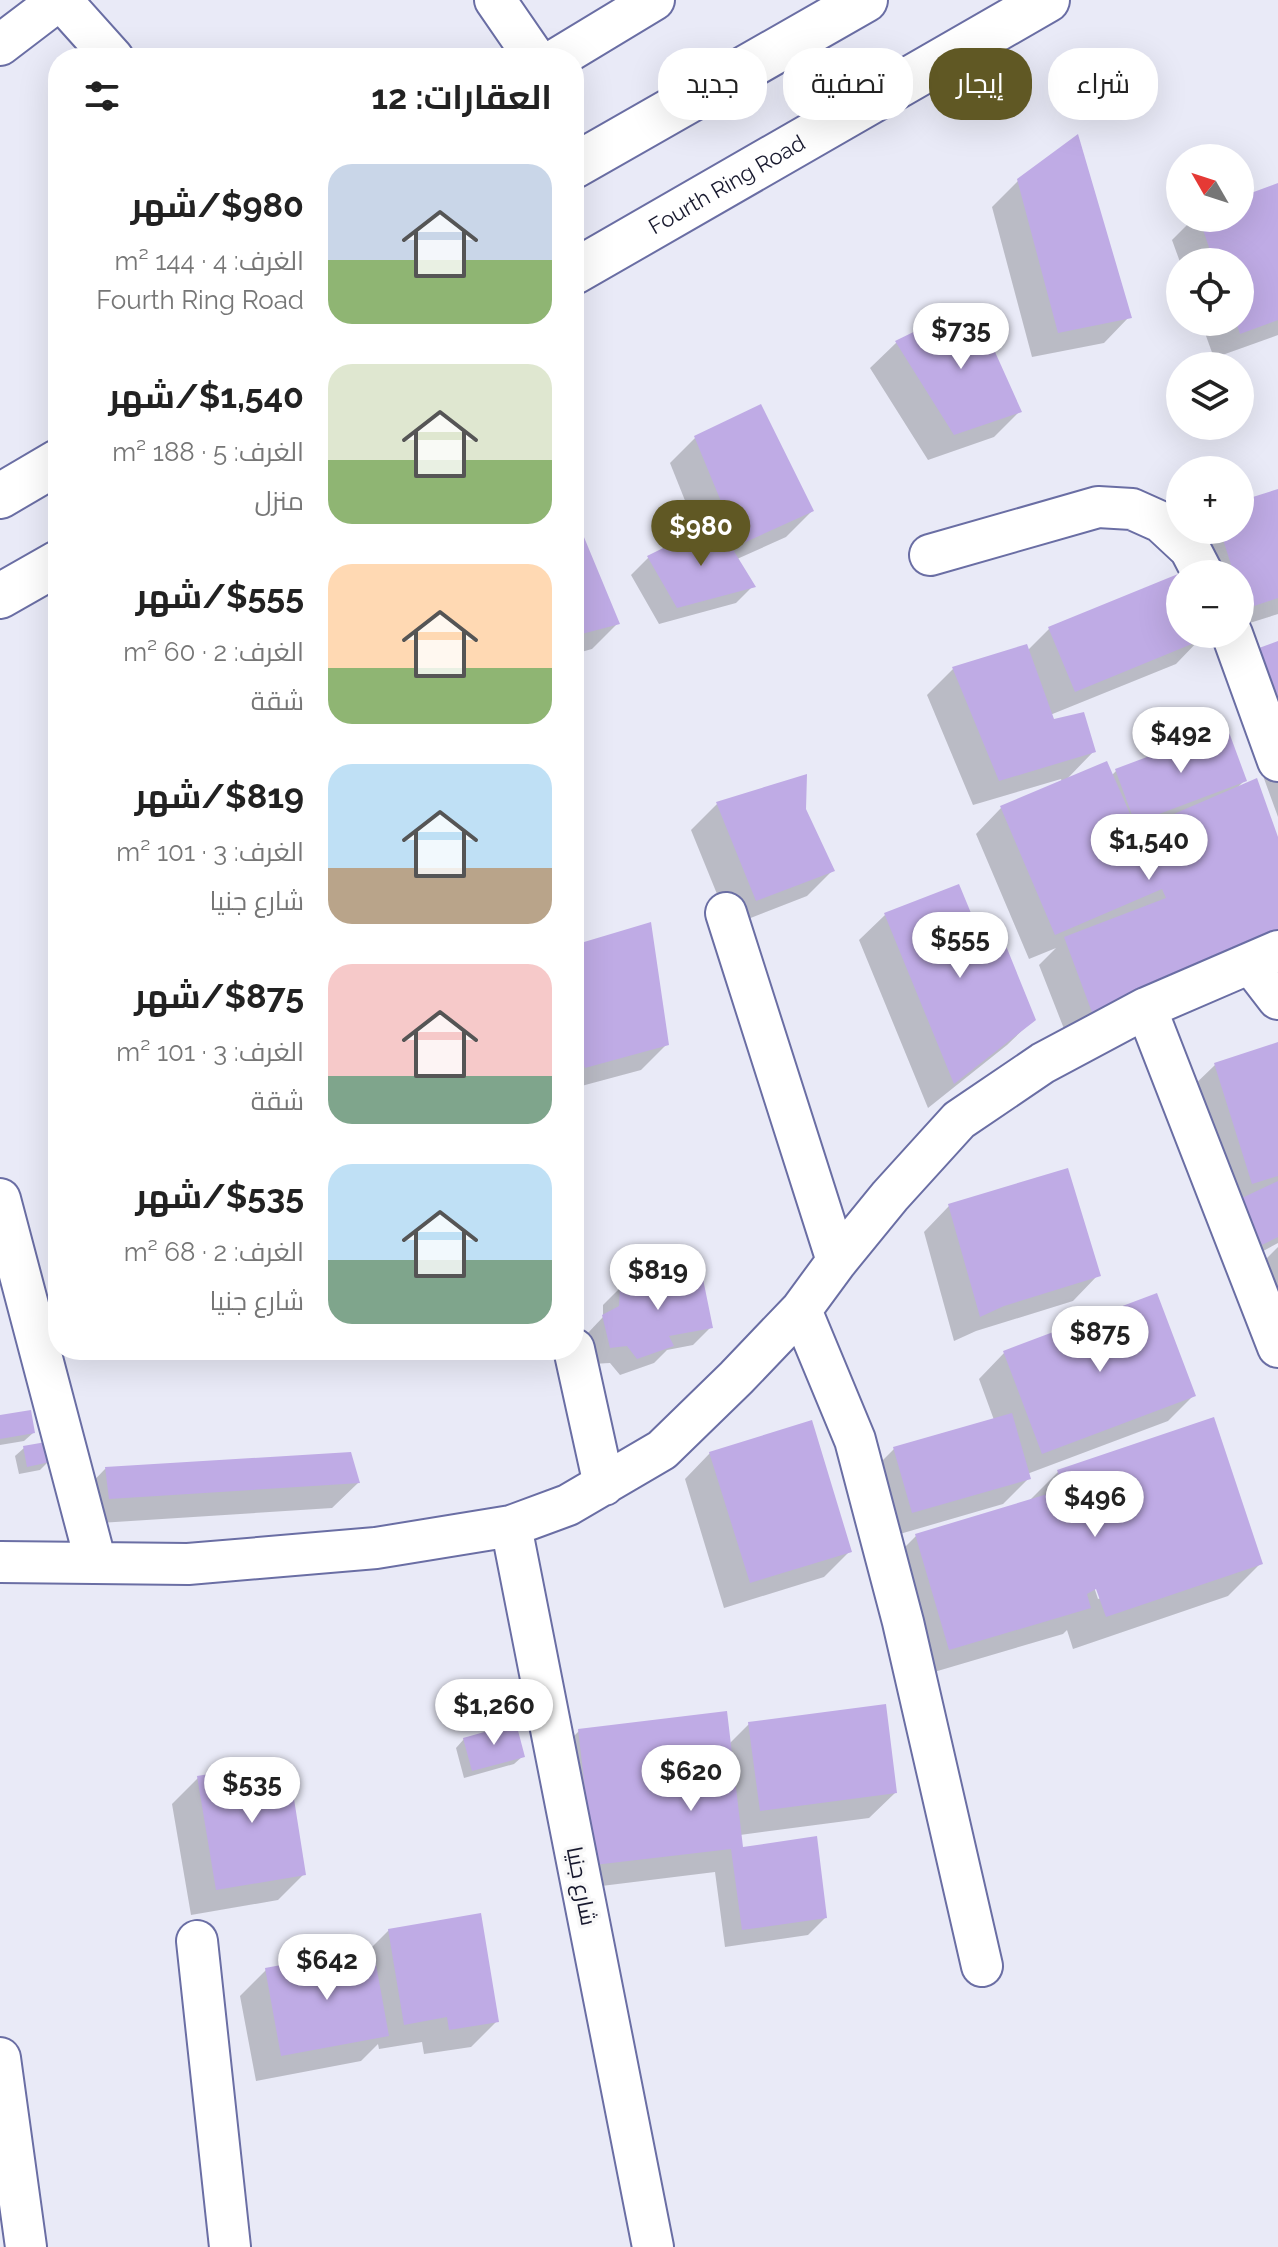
<!DOCTYPE html>
<html lang="ar">
<meta charset="utf-8">
<style>
:root{--surface:#fff;--page:#f6f6f6;--text:#222;--muted:#767676;--accent:#605824}
body{margin:0;font-family:Raleway,Cairo,sans-serif;background:var(--page);color:var(--text);direction:rtl;height:100vh;display:flex;flex-direction:column;font-size:30px;white-space:nowrap}
*{box-sizing:border-box;margin:0}
p{font-size:26px;color:var(--muted)}
.icon{flex:none;width:44px;height:44px;fill:none;stroke:currentColor;stroke-width:2;stroke-linecap:round;stroke-linejoin:round}
.map{position:relative;flex:1;overflow:hidden;direction:ltr}
.panel{position:absolute;left:48px;top:48px;width:536px;height:1312px;display:flex;flex-direction:column;background:var(--surface);border-radius:32px;box-shadow:0 8px 32px #0002;direction:rtl}
.panel>*{flex:none}
.guide{position:absolute;left:608px;top:48px;width:550px;height:72px;direction:rtl;display:flex;gap:16px}
.needle{width:52px;rotate:309deg}
.buttons{position:absolute;left:1166px;top:144px;display:grid;gap:16px}
.buttons a{display:grid;place-items:center;width:88px;height:88px;border-radius:50%;background:var(--surface);box-shadow:0 8px 32px #0002;font-size:40px}
.price{position:absolute;translate:-50% -68px;padding:0 18px;border-radius:28px;background:#fff;color:#222;font-size:26px;line-height:52px;filter:drop-shadow(0 2px 4px #0008)}
.price::after{content:'';position:absolute;left:50%;top:48px;width:24px;height:18px;margin-left:-12px;background:inherit;clip-path:polygon(0 0,100% 0,50% 100%)}
.price.current{background:var(--accent);color:#fff}
ul{padding:0;list-style:none}
li{display:flex;align-items:center;gap:24px;height:200px;padding:0 32px}
li span{display:grid;place-items:center;flex:none;width:224px;height:160px;border-radius:24px;color:#555}
li>.icon{margin-inline-start:auto}
span .icon{width:96px;height:96px;fill:#fffc;stroke-width:1}
li b{font-size:34px}
h2{display:flex;justify-content:space-between;align-items:center;height:96px;padding:0 32px;font-size:34px}
.chip{padding:0 28px;border-radius:32px;background:var(--surface);box-shadow:0 8px 32px #0002;font-size:28px;line-height:72px}
.chip.current{background:var(--accent);color:#fff}
.map>svg:first-child{display:block}
.shadow{fill:#0003;fill-rule:evenodd}
.building{fill:#bfabe5}
.lines{fill:none;stroke-linecap:round;stroke-linejoin:round}
.minor-casing{stroke:#6a6ea4;stroke-width:44}
.major-casing{stroke:#6a6ea4;stroke-width:48}
.minor{stroke:#fff;stroke-width:40}
.major{stroke:#fff;stroke-width:44}
.labels{text-anchor:middle;dominant-baseline:central;stroke-width:7;stroke-linejoin:round;paint-order:stroke}
.street-label{font-size:22px;fill:#18192e;stroke:#f8f8f8}
</style>
<div class="map">
<svg width="1278" height="2247" viewBox="0 0 1278 2247">
<rect width="100%" height="100%" fill="#e9eaf7"/>
<!-- shadow -->
<path class="shadow" d="M1018,181L1129,317L1104,343L1032,357L992,207Z
M1278,185V335L1214,358L1201,322H1240V262H1180L1172,240L1194,218H1240V199Z
M972,306L1020,411L994,437L928,460L870,368L896,343Z
M696,437L812,511L786,537L737,559L753,586L736,603L659,624L631,575L648,558L698,533L670,463Z
M1278,491V614L1240,626V574H1201L1196,530H1240V503Z
M574,518L617,624L592,649L574,654Z
M1180,585V634H1200L1201,638L1176,664L1050,715L1053,722L1094,751L1065,781L1111,776L1116,771L1245,780L1237,788L1278,841L1068,1039L1039,965L1056,948L1029,959L976,834L1001,808L1062,782L1061,779L973,805L927,695L953,669L1027,651L1049,629Z
M1278,643V817L1258,762L1235,675L1260,650Z
M804,777V809L832,871L807,896L730,926L691,830L717,804Z
M885,915L984,950L1033,1020L1007,1045L928,1108L859,940Z
M574,947L667,1044L641,1070L574,1088Z
M1278,1044V1243L1245,1261L1189,1090L1215,1065Z
M949,1206L1098,1275L1073,1301L976,1331L954,1341L924,1232Z
M1278,1247V1355L1252,1273Z
M621,1287L711,1327L693,1345L667,1350L654,1363L620,1375L610,1363L592,1364L586,1335L603,1317V1305Z
M1004,1353L1193,1396L1168,1421L1027,1474L1029,1478L1003,1504L886,1538L868,1475L894,1449L994,1420L979,1379Z
M0,1417L33,1433L24,1441L0,1445Z
M24,1448L48,1462L40,1470L19,1474L15,1456Z
M710,1453L850,1551L824,1577L724,1608L685,1479Z
M105,1469L358,1483L332,1508L84,1524L80,1495Z
M1058,1472L1261,1563L1228,1596L1073,1649L1067,1630L1063,1634L924,1675L890,1562L916,1536L1028,1502ZM1061,1488H1065L1101,1598L1098,1599Z
M749,1724L895,1793L869,1818L740,1835L741,1849L825,1918L808,1935L725,1947L715,1872L569,1890L554,1756L579,1731L729,1744Z
M464,1739L523,1756L514,1764L464,1778L456,1748Z
M198,1778L304,1874L278,1900L191,1915L172,1804Z
M389,1930L497,2021L471,2047L424,2054L422,2042L379,2049L378,2044L361,2061L256,2081L240,1996L266,1970L369,1950Z"/>
<!-- building -->
<path class="building" d="M1078,134L1132,318L1058,333L1017,179Z
M1278,183V320L1240,334L1236,322H1240V262H1214L1199,218H1240V197Z
M973,303L1022,412L954,435L895,341Z
M761,404L814,511L739,545L694,436Z
M1278,489V598L1245,609L1240,592V574H1234L1220,530H1240V501Z
M574,513L620,624L574,636Z
M716,522L756,587L677,608L647,556Z
M1178,574L1180,580V634H1202L1204,639L1075,692L1048,627Z
M1278,641V696L1259,648Z
M1027,644L1054,719L1084,712L1096,752L999,781L952,667Z
M1227,727L1247,781L1135,823L1115,769Z
M1107,761L1137,830L1257,778L1278,837V944L1093,1015L1064,937L1166,898L1162,889L1055,935L1000,806Z
M807,774L806,809L835,871L756,901L716,802Z
M959,884L985,947L1004,941L1036,1020L954,1084L884,913Z
M651,922L669,1045L585,1068L574,1037V945Z
M1278,1042V1176L1252,1184L1214,1063Z
M1068,1168L1101,1276L1004,1306L980,1317L948,1204Z
M1278,1181V1237L1262,1245L1242,1198Z
M672,1271L702,1274L713,1328L669,1336L674,1346L637,1359L627,1346L610,1348L602,1315L619,1306L620,1286Z
M1157,1293L1196,1396L1042,1454L1003,1351Z
M31,1410L35,1433L0,1439V1415Z
M1012,1413L1031,1479L912,1513L893,1447Z
M1214,1417L1263,1564L1106,1617L1096,1589L1087,1594L1091,1608L949,1650L915,1534L1064,1489L1057,1470Z
M812,1420L852,1552L750,1583L709,1452Z
M46,1442L50,1462L27,1467L23,1446Z
M351,1452L360,1483L109,1499L105,1467Z
M886,1704L897,1793L760,1811L748,1722Z
M727,1711L743,1847L817,1836L827,1918L742,1930L731,1849L594,1865L578,1729Z
M516,1723L525,1757L472,1771L463,1738Z
M288,1761L306,1875L216,1890L197,1776Z
M481,1913L499,2022L449,2030L447,2017L404,2025L388,1929Z
M373,1948L389,2036L281,2056L265,1968Z"/>
<g class="lines">
<!-- minor casing -->
<g class="minor-casing">
<path id="minor" d="M61,0L113,58
M495,0L535,58
M0,45L59,0
M558,58L654,0
M930,555L1098,507L1132,509L1161,522L1190,549L1203,574
M1232,634L1278,761
M726,913L837,1261
M1251,964L1278,999
M1146,1008L1278,1347
M0,1199L96,1563
M801,1310L855,1440L903,1622L982,1966
M574,1349L604,1485
M511,1526L653,2247
M0,1562L188,1564L376,1548L511,1526L568,1505L662,1450L736,1378L801,1310L837,1261L890,1196L959,1120L1043,1063L1146,1008L1278,951
M197,1941L230,2247
M0,2058L26,2247"/>
</g>
<!-- major casing -->
<g class="major-casing">
<g id="major">
<path d="M574,166L865,0"/>
<path id="s1" d="M574,272L1047,0"/>
<path d="M0,496L58,462"/>
<path d="M0,596L58,563"/>
</g>
</g>
<!-- minor -->
<use href="#minor" class="minor"/>
<!-- major -->
<use href="#major" class="major"/>
</g>
<g class="labels">
<!-- street labels -->
<g class="street-label">
<text stroke="none"><textPath href="#s1" startOffset="176">Fourth Ring Road</textPath></text>
<text transform="translate(582 1886) rotate(79)">شارع جنيا</text>
</g>
</g>
</svg>
<div class="buttons">
<a><svg class="needle" viewBox="-14 -14 28 28"><path d="M0-13l5 13h-10z" fill="#e53935"/><path d="M0 13l5-13h-10z" fill="#767676"/></svg></a>
<a><svg class="icon" aria-label="locate" viewBox="0 0 24 24"><circle cx="12" cy="12" r="6"/><path d="M12 2v4M12 18v4M2 12h4M18 12h4"/></svg></a>
<a><svg class="icon" aria-label="layers" viewBox="0 0 24 24"><path d="M12 4l9 5-9 5-9-5zM3 14l9 5 9-5"/></svg></a>
<a>+</a>
<a>−</a>
</div>
<b class="price" style="left:961px;top:371px">$735</b>
<b class="price current" style="left:701px;top:568px">$980</b>
<b class="price" style="left:1181px;top:775px">$492</b>
<b class="price" style="left:1149px;top:882px">$1,540</b>
<b class="price" style="left:960px;top:980px">$555</b>
<b class="price" style="left:658px;top:1312px">$819</b>
<b class="price" style="left:1100px;top:1374px">$875</b>
<b class="price" style="left:1095px;top:1539px">$496</b>
<b class="price" style="left:494px;top:1747px">$1,260</b>
<b class="price" style="left:691px;top:1813px">$620</b>
<b class="price" style="left:252px;top:1825px">$535</b>
<b class="price" style="left:327px;top:2002px">$642</b>
<div class="guide">
<a class="chip">شراء</a>
<a class="chip current">إيجار</a>
<a class="chip">تصفية</a>
<a class="chip">جديد</a>
</div>
<section class="panel">
<h2>العقارات: 12<svg class="icon" aria-label="filters" viewBox="0 0 24 24"><path d="M4 7h16M4 17h16"/><circle cx="9" cy="7" r="2"/><circle cx="15" cy="17" r="2"/></svg></h2>
<ul>
<li><span style="background:linear-gradient(#c9d6e8 60%,#8fb573 0)"><svg class="icon" aria-label="home" viewBox="0 0 24 24"><path d="M3 11l9-7 9 7M6 9v11h12V9"/></svg></span><div><b>$980/شهر</b><p>الغرف: 4 · 144 m²</p><p>Fourth Ring Road</p></div></li>
<li><span style="background:linear-gradient(#dfe7d0 60%,#8fb573 0)"><svg class="icon" aria-label="home" viewBox="0 0 24 24"><path d="M3 11l9-7 9 7M6 9v11h12V9"/></svg></span><div><b>$1,540/شهر</b><p>الغرف: 5 · 188 m²</p><p>منزل</p></div></li>
<li><span style="background:linear-gradient(#ffd9b3 65%,#8fb573 0)"><svg class="icon" aria-label="home" viewBox="0 0 24 24"><path d="M3 11l9-7 9 7M6 9v11h12V9"/></svg></span><div><b>$555/شهر</b><p>الغرف: 2 · 60 m²</p><p>شقة</p></div></li>
<li><span style="background:linear-gradient(#bfe0f5 65%,#b9a48a 0)"><svg class="icon" aria-label="home" viewBox="0 0 24 24"><path d="M3 11l9-7 9 7M6 9v11h12V9"/></svg></span><div><b>$819/شهر</b><p>الغرف: 3 · 101 m²</p><p>شارع جنيا</p></div></li>
<li><span style="background:linear-gradient(#f6c9c9 70%,#7fa58c 0)"><svg class="icon" aria-label="home" viewBox="0 0 24 24"><path d="M3 11l9-7 9 7M6 9v11h12V9"/></svg></span><div><b>$875/شهر</b><p>الغرف: 3 · 101 m²</p><p>شقة</p></div></li>
<li><span style="background:linear-gradient(#bfe0f5 60%,#7fa58c 0)"><svg class="icon" aria-label="home" viewBox="0 0 24 24"><path d="M3 11l9-7 9 7M6 9v11h12V9"/></svg></span><div><b>$535/شهر</b><p>الغرف: 2 · 68 m²</p><p>شارع جنيا</p></div></li>
</ul>
</section>
</div>
